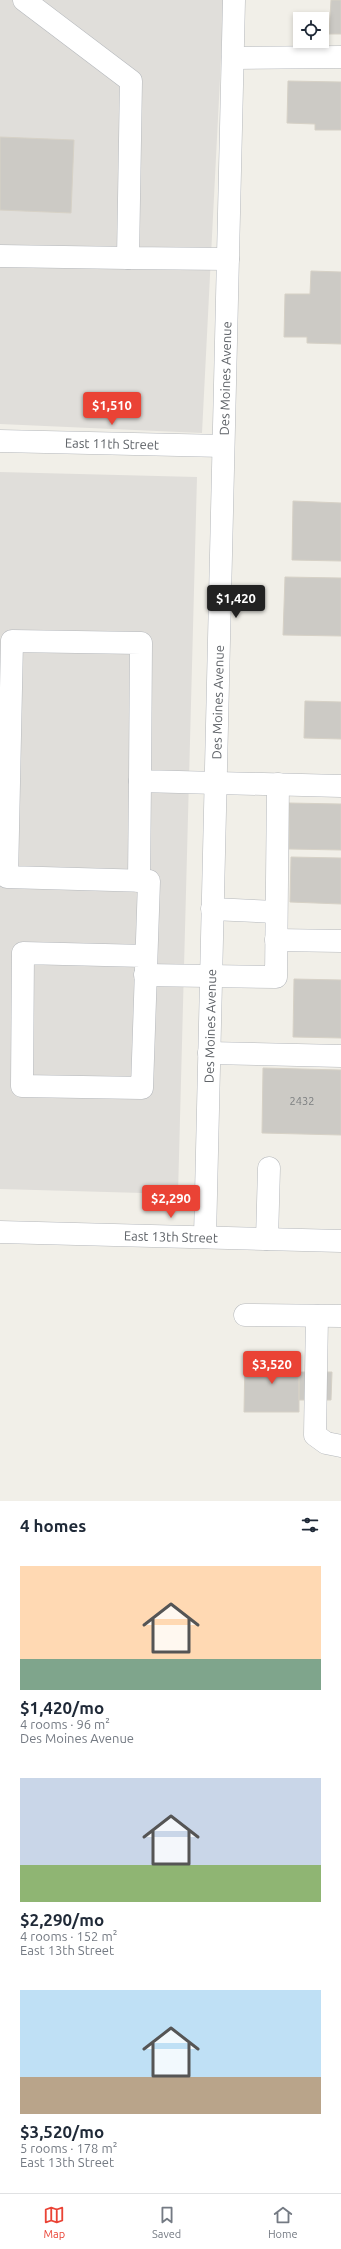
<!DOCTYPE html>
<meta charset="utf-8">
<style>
:root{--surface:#fff;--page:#f6f6f7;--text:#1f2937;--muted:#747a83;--line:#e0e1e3;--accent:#ea4335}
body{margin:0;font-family:Ubuntu,sans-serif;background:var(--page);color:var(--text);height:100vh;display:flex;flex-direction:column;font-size:15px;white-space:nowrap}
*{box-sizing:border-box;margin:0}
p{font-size:13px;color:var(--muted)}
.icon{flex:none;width:22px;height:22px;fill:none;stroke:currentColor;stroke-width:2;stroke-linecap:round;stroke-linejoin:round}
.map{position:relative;height:1501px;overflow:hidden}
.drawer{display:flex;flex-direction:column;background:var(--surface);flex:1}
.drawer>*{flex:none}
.controls{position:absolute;left:293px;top:12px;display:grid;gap:8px}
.controls a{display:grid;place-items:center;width:36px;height:36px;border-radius:0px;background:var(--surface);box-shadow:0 2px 6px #0003;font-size:20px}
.price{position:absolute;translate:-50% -34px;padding:0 9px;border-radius:4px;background:var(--accent);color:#fff;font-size:13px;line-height:26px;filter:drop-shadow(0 1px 2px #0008)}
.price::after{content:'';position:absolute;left:50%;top:24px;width:12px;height:9px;margin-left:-6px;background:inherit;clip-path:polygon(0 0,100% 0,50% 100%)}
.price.current{background:#222;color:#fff}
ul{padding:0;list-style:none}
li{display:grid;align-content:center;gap:8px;height:212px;padding:0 20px}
li span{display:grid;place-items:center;height:124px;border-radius:0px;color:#555}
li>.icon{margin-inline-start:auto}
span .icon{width:72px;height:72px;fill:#fffc;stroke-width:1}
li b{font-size:17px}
h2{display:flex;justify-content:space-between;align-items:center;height:48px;padding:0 20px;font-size:17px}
.dock{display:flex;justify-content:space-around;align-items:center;height:56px;border-top:1px solid var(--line);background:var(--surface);font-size:11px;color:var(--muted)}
.dock a{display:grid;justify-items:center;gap:2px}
.dock .current{color:var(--accent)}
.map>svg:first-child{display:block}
.industrial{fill:#e0deda}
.building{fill:#cccac5;stroke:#d6d1c6}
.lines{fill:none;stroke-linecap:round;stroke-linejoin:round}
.minor-casing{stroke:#b5b8bc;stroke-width:23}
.minor{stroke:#fff;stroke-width:22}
.labels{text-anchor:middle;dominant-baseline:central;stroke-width:3;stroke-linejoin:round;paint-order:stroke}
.number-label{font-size:11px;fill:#7a7d7f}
.street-label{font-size:13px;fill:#5f6368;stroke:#fff}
</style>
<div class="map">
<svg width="341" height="1501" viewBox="0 0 341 1501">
<rect width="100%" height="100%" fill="#f1efe8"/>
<!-- industrial -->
<path class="industrial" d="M0,0H224L202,433L0,424Z
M0,472L197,477L178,1194L0,1189Z"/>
<!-- building -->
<path class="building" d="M331,0H341V34H329Z
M288,81L341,82V130H315V124L287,123Z
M0,137L74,140L71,213L0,210Z
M311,271L341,272V344L307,343V337H284L285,294H310Z
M293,501L341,503V561L292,560Z
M285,577L341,578V636L283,635Z
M305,701L341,702V739L304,738Z
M289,803L341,804V850L289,849Z
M291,857L341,858V904L290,902Z
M294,979L341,980V1038L293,1037Z
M263,1068L341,1070V1135L262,1133Z
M245,1357L299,1358V1412H244Z
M299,1372H332L331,1400H299Z"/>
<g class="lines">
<!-- minor casing -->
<g class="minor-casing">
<g id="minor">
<path d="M24,0L131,81L128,258L228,259"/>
<path d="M233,58L341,57"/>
<path d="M0,256L128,258"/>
<path id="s1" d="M0,441L223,446"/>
<path d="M139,881L140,781"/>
<path d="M212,909L276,912"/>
<path d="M276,940L341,941"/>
<path d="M145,956L23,953L22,1086L142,1088L149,881L7,877L12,641L141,643L140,781L341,786"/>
<path d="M145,975L276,977L278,784"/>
<path d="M209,1053L341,1056"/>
<path id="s2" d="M0,1232L341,1241"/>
<path id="s3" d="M205,1237L234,0"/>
<path d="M267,1239L269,1168"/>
<path d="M245,1315L341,1316"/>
<path d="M317,1316L315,1435L326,1443L341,1446"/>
</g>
</g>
<!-- minor -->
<use href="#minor" class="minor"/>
</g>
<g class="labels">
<!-- number labels -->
<g class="number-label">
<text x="302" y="1101">2432</text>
</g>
<!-- street labels -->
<g class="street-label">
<text stroke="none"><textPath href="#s3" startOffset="859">Des Moines Avenue</textPath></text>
<text stroke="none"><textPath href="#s1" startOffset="112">East 11th Street</textPath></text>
<text stroke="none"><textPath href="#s3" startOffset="535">Des Moines Avenue</textPath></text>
<text stroke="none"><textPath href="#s3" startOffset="211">Des Moines Avenue</textPath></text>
<text stroke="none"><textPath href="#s2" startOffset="171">East 13th Street</textPath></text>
</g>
</g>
</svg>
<div class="controls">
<a><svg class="icon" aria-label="locate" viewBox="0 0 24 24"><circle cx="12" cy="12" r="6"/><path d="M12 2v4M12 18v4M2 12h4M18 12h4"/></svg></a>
</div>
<b class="price" style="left:112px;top:426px">$1,510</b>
<b class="price current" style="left:236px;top:619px">$1,420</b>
<b class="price" style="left:171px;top:1219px">$2,290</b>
<b class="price" style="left:272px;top:1385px">$3,520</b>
</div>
<section class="drawer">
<h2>4 homes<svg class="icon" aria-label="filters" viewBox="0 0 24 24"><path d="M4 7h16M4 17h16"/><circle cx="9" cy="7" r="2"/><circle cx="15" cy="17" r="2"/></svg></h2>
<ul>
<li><span style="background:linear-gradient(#ffd9b3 75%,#7fa58c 0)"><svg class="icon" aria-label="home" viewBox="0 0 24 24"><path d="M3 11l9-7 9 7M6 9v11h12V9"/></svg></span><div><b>$1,420/mo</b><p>4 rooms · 96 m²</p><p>Des Moines Avenue</p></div></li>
<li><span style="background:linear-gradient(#c9d6e8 70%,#8fb573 0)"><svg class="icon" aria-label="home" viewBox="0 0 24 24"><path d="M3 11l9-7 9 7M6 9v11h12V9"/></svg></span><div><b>$2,290/mo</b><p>4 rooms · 152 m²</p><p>East 13th Street</p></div></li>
<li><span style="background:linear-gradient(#bfe0f5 70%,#b9a48a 0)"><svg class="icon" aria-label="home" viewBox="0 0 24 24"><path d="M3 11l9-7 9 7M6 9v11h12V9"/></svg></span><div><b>$3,520/mo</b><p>5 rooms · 178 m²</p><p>East 13th Street</p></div></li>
</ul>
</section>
<nav class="dock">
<a class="current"><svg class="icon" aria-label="map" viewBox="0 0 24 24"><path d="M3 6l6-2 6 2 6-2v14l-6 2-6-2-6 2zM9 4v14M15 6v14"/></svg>Map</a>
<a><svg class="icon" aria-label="saved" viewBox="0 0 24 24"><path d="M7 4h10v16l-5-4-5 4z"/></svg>Saved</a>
<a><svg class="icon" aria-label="home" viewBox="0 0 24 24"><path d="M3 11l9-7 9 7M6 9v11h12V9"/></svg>Home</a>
</nav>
